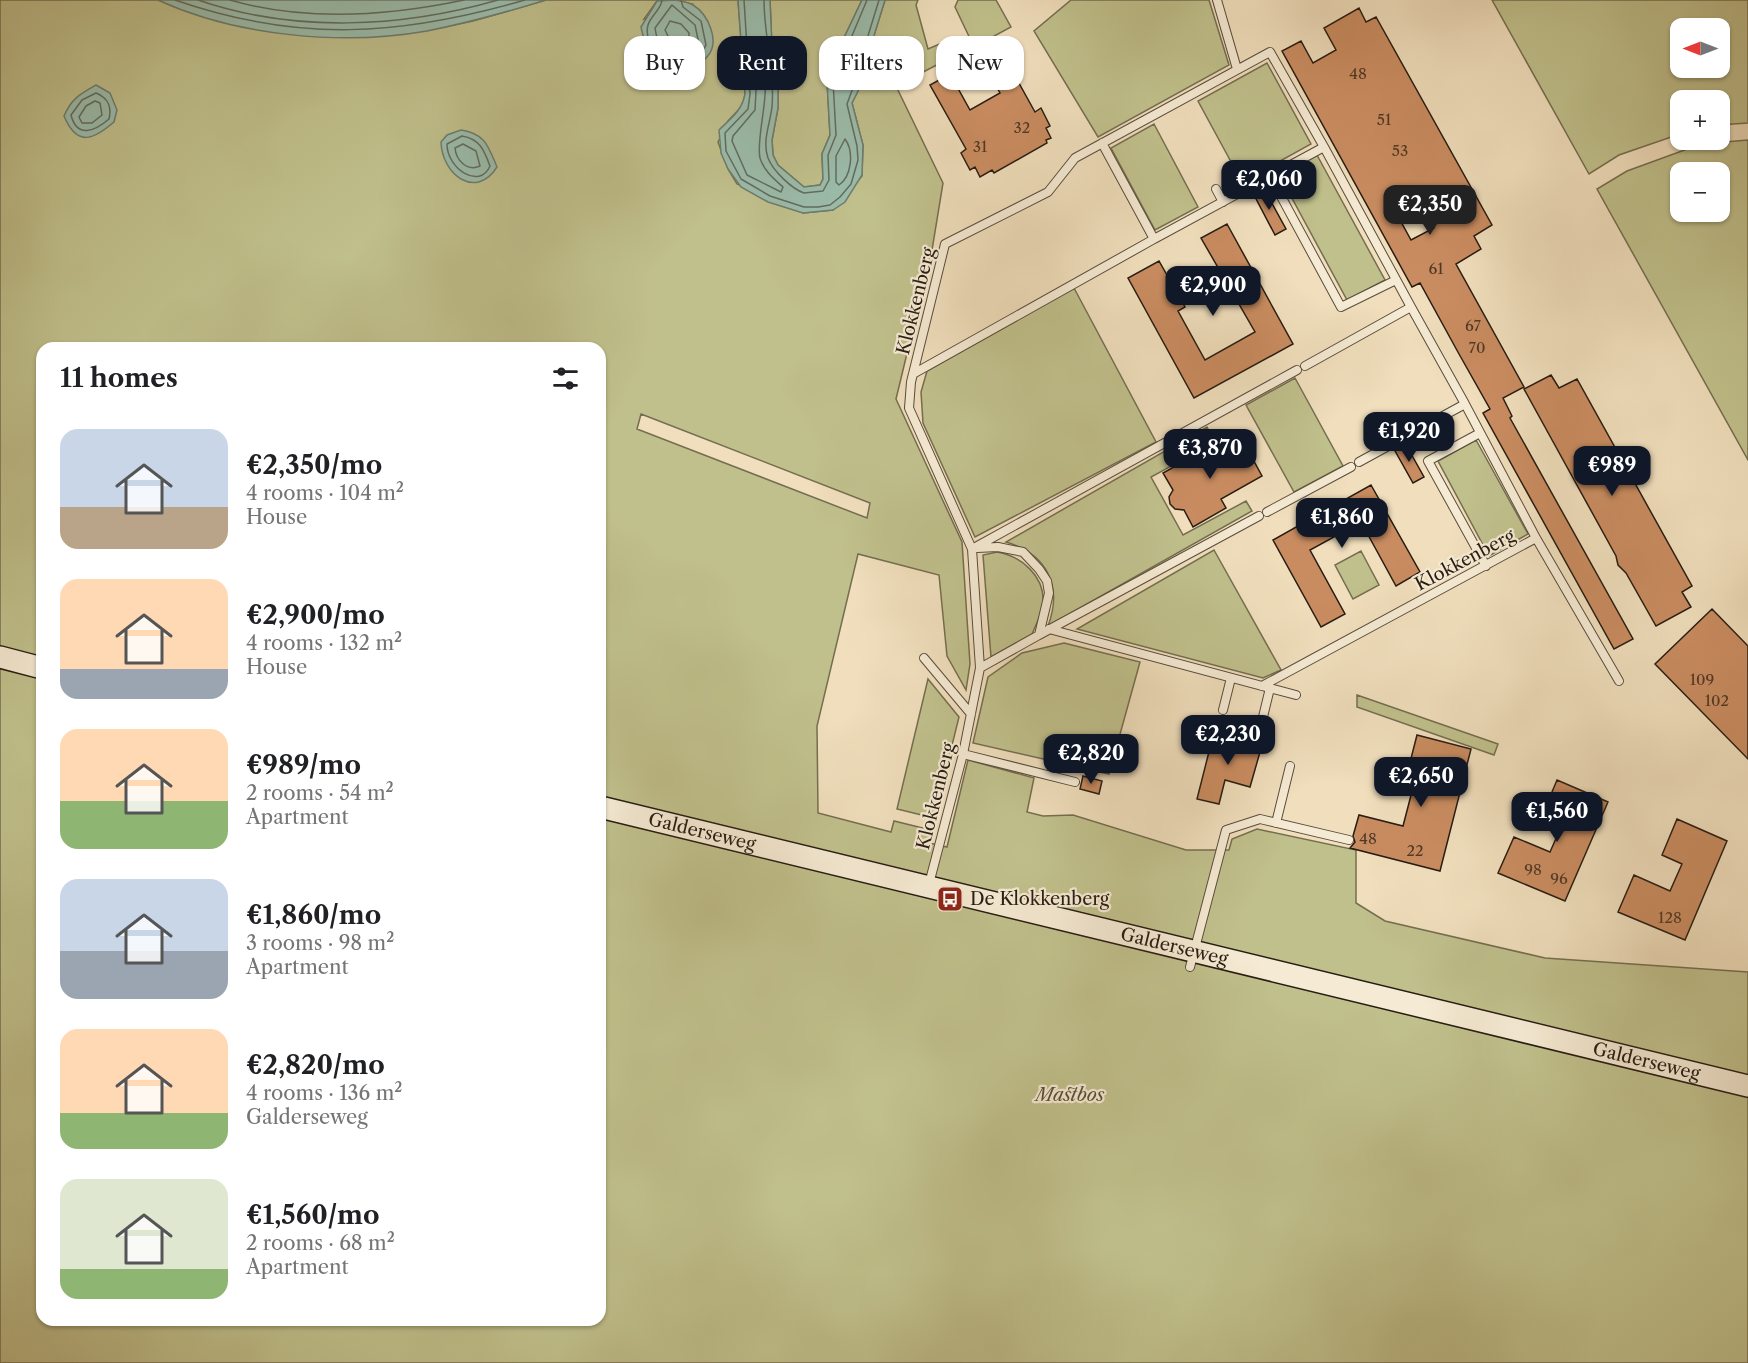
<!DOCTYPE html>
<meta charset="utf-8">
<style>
:root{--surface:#fff;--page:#f6f6f6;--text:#202124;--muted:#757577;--accent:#111827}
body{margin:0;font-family:"Libre Caslon Text",serif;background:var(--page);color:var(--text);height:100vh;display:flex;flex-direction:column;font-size:22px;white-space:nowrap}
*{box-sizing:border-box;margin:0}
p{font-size:20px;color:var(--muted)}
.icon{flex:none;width:33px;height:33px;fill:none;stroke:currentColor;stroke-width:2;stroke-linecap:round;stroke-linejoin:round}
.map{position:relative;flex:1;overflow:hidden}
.side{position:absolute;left:36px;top:342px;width:570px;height:984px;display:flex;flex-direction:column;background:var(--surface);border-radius:18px;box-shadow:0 2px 4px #0004}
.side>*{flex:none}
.hud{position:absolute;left:624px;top:36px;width:570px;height:54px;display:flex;gap:12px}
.needle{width:39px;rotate:270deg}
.tools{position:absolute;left:1670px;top:18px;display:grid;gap:12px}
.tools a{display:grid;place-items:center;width:60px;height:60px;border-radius:12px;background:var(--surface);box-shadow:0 2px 4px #0004;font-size:30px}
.price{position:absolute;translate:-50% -51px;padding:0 14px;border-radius:12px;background:var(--accent);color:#fff;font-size:20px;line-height:39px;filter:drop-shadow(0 2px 3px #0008)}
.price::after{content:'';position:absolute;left:50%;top:36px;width:18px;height:14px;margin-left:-9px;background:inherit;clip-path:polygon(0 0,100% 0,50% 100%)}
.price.active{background:#222;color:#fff}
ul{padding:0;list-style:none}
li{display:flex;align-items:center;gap:18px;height:150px;padding:0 24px}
li span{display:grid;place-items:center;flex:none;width:168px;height:120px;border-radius:18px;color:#555}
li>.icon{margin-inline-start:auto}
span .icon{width:72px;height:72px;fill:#fffc;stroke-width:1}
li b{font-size:26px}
h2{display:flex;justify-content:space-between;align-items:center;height:72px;padding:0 24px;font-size:26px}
.tag{padding:0 21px;border-radius:18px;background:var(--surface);box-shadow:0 2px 4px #0004;font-size:21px;line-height:54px}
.tag.active{background:var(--accent);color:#fff}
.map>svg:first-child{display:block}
.green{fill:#c0c08c;stroke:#746e50;stroke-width:1.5;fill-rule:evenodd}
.water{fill:#9bbdac;stroke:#6d7d6f;stroke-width:1.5}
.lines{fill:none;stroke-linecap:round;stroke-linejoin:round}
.shore{stroke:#616c60;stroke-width:1.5}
.building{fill:#c98c60;stroke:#271c13;stroke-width:1.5;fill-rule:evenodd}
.lane-casing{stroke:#594c3d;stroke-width:10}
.secondary-casing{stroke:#271c13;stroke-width:24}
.lane{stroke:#f5ead3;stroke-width:8}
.secondary{stroke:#f5ead3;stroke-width:21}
.labels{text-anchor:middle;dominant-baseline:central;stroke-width:4.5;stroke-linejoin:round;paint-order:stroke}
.number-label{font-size:15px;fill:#503826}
.street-label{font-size:18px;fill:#271c13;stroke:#f5ead3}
.poi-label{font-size:18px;fill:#271c13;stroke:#f5ead3;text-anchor:start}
.park-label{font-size:18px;font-style:italic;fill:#554d37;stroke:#f5ead3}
</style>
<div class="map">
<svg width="1748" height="1363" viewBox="0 0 1748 1363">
<rect width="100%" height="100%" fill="#f0debc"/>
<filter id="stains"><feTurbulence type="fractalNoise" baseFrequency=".00333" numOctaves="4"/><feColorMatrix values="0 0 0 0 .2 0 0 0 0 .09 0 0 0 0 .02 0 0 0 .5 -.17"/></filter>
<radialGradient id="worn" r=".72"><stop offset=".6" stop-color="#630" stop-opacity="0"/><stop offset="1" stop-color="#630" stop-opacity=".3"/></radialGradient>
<!-- green -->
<path class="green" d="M0,0H158L243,27L321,36L424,31L473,21L546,0H662L657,1L644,19L692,4L675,0H738L745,94L743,105L728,121L718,142L728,169L737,184L803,213L833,210L862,176L863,145L852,103L860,87V63L872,42L885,0H918L916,5L928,49L949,40L954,56L896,86L943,183L932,250L896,399L962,542L970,664L966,690L947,656L939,575L858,554L817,726L818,813L891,832L894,821L931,830L929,843L947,847L968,760L1034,778L1027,812L1043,816L1073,815L1186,850H1229L1232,839L1257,829L1356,850V903L1385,921L1545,958L1748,972V1363H0ZM42,348H600V1320H42ZM641,414L870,503L867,518L637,429Z
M770,0H862L832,63L827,81L830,135L822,154L823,179L820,185L804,187L778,165L773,155L772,140L778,108V80L772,47Z
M958,0H996L1011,27L974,47L955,7Z
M1071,0H1209L1229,65L1098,137L1034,31Z
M1492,0H1748V123L1719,125V100H1680V134L1619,155L1589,174ZM1719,28V68H1680V28Z
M1267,63L1311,144L1242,182L1198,101Z
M1154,124L1198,207L1155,230L1111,148Z
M1748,140V460L1597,189L1627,171L1701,144ZM1680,172H1719V212H1680Z
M1317,155L1385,280L1347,300L1280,176Z
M1074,288L1156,442L975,537L923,423L921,392L927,371Z
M1295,378L1343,466L1294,492L1246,405Z
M1207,427L1215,442L1151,477L1183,535L1246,501L1252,511L1048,626C1063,586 1047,554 1006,542Z
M1476,440L1528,534L1489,556L1438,461Z
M1214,550L1281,670L1263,678L1077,629Z
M1361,551L1379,585L1353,599L1335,565Z
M997,552C1021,556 1045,576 1043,603C1042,613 1036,625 1032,634L991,657L983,555Z
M1064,643L1140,662L1109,774L973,743L988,677L1022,653Z
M928,679L959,717L934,818L897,809Z
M1357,695L1498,744L1494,755L1357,707Z"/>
<!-- water -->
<path class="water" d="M158,0H546C507,12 467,23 427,31C342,46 236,36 158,0Z
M675,0C680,1 688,2 693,5C708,14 721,42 707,57C702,63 694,66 687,69C679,72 674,76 665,75C652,60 645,47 641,27L657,1Z
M738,0H770L772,47L778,80V108L772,140L773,155L778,165L804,187L820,185L823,179L822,154L830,135L827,81L832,63L862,0H885L872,42L860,63V87L852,103L863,145L862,175L845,202L833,210L803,213L768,202L741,187L728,169L721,153L719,130C731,118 742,111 745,94Z
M96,85L110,93L117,110L114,122C93,140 77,147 64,116C71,99 80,94 96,85Z
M461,130C486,134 488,146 497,167C476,200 442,175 441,142L447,135Z"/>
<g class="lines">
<!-- shore -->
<path class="shore" d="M175,0C299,43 400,36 525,0
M198,0C294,33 401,28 498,0
M230,0C306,22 388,16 464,0
M662,0C661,10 651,15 648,25C644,39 658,63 670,70L699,57L706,45L701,21L683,7L681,0
M744,0L750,94L748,109L725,133L726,151L741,179L770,196L804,207H818L830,205L840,197L851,184L858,160L857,146L847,104L854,85V62L867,39L879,0
M764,0C764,36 775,72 772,107C770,124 762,141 768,158C773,171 792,189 804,193L823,191L829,180L828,155L836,135L833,81L867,0
M672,5L695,25L699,44L694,51L672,61C661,53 657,41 655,28Z
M670,21L681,24L689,33V43L675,50L665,30Z
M760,71C774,83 755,137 760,158C764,171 774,179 783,187L781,192L747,175L732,141L733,136L755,110L757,73Z
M96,93C108,98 112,106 109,119C95,131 77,139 71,115L82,100Z
M95,101L100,103L102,115L92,123H82L79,117L86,106Z
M462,136C480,139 484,150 490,166C480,190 447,169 447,144Z
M845,139C854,151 852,176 839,185L836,182V156Z
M463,144L476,151L480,166C467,172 456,160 455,148Z"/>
</g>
<!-- building -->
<path class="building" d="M1359,8L1366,22L1376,17L1492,225L1474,236L1481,249L1456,264L1524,387L1503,398L1512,416L1510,418L1633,639L1614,649L1483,413L1490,409L1459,354L1420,283L1412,287L1282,51L1301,41L1313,63L1336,50L1324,28ZM1422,205L1434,228L1411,240L1399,218Z
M1004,56L1035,112L1041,108L1050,126L1046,128L1051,138L1046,140L1047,143L994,173L992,170L980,177L975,167L970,170L961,153L966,149L930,85L950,74L970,110L1000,93L985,67Z
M1263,187L1286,229L1275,235L1253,193Z
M1227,224L1293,344L1194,398L1128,278L1159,261L1185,307L1178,311L1205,360L1255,332L1201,238Z
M1551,375L1559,388L1577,379L1692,586L1682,592L1691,607L1656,626L1626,573L1618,565L1616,556L1524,389Z
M1226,438L1232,447L1243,441L1262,476L1221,499L1226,508L1193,527L1184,510L1175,509L1170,504L1169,497L1173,490L1163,473Z
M1405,443L1424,477L1413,483L1394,449Z
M1371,485L1420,572L1396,586L1361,522L1310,550L1345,614L1321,627L1273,540Z
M1712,609L1748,646V759L1655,664Z
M1214,732L1262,745L1250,787L1225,780L1219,804L1197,799Z
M1417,735L1471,749L1440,871L1350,848L1355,842L1353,836L1359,815L1403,826L1415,780L1406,778Z
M1083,776L1102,781L1099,794L1080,789Z
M1557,780L1608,802L1565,901L1498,873L1514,837L1550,852L1562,825L1542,816Z
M1677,819L1727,841L1685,940L1618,912L1634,875L1670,891L1682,864L1662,855Z"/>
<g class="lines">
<!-- lane casing -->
<g class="lane-casing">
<path id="lane" d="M1217,0L1237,69
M1324,147L1411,307
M1270,176L1341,307L1396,280
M1216,189L1223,202
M1305,366L1411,307L1465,404L1359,462
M913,374L1154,239
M1465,404L1536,538
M1480,433L1428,461L1486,566
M1267,512L1351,467
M977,548L998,547L1023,552L1039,569L1047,581L1049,593L1039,635L980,668
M972,549L1297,370
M1049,629L1296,695
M1039,635L1259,516
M924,658L971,714
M1262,686L1536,538L1619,681
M1223,710L1231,678
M1262,721L1270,688
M963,754L1075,782
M1276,823L1290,766
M929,884L963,754L980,668L972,549L909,408L911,382L945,244L1048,192L1075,158L1270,52L1324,147L1154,239L1102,143
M1190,967L1226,830L1260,819L1349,840"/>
</g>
<!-- secondary casing -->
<g class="secondary-casing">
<g id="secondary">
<path d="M0,657L42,668"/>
<path id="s1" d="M600,807L1748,1086"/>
</g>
</g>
<!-- lane -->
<use href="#lane" class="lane"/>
<!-- secondary -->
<use href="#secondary" class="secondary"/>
</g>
<!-- icons -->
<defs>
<g id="bus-square" transform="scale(1.35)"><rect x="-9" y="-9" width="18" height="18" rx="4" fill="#8f2418" stroke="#f5ead3"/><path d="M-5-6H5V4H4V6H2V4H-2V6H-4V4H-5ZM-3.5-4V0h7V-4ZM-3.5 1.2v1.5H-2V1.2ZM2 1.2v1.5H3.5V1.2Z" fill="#fff"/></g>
</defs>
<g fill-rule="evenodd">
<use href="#bus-square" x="950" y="899"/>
</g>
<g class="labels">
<!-- number labels -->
<g class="number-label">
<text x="1358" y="73">48</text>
<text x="1384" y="119">51</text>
<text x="1022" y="127">32</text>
<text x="980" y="146">31</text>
<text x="1400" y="150">53</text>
<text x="1436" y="268">61</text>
<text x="1473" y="325">67</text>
<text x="1477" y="347">70</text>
<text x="1702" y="679">109</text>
<text x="1717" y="700">102</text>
<text x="1368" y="838">48</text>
<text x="1415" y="850">22</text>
<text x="1533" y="869">98</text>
<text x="1559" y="878">96</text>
<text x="1670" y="917">128</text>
</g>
<!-- street labels -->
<g class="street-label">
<text transform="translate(916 301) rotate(-76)">Klokkenberg</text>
<text transform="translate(1465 560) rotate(-28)">Klokkenberg</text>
<text transform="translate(936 796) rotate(-76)">Klokkenberg</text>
<text stroke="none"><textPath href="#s1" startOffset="105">Galderseweg</textPath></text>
<text stroke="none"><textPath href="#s1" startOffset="591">Galderseweg</textPath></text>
<text stroke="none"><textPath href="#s1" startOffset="1077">Galderseweg</textPath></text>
</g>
<!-- poi labels -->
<g class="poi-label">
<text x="970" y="899">De Klokkenberg</text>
</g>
<!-- park labels -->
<g class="park-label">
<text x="1070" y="1095">Mastbos</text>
</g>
</g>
<rect width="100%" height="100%" filter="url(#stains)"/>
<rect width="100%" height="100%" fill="url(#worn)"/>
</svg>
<div class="tools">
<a><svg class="needle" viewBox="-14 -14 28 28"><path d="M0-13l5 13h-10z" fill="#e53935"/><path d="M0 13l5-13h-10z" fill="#757577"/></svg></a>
<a>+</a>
<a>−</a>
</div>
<b class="price" style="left:1269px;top:211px">€2,060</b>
<b class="price active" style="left:1430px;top:236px">€2,350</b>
<b class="price" style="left:1213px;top:317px">€2,900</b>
<b class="price" style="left:1409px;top:463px">€1,920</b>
<b class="price" style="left:1210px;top:480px">€3,870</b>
<b class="price" style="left:1612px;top:497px">€989</b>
<b class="price" style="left:1342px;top:549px">€1,860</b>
<b class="price" style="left:1228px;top:766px">€2,230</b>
<b class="price" style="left:1091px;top:785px">€2,820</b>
<b class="price" style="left:1421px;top:808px">€2,650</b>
<b class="price" style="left:1557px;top:843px">€1,560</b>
<div class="hud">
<a class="tag">Buy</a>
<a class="tag active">Rent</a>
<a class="tag">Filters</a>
<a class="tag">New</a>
</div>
<section class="side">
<h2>11 homes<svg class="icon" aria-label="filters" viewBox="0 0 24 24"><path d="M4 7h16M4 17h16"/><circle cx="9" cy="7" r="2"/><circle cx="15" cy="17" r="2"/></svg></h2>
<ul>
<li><span style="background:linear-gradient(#c9d6e8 65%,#b9a48a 0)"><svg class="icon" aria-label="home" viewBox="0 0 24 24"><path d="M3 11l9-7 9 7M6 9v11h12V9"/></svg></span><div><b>€2,350/mo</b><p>4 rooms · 104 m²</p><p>House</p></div></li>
<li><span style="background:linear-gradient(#ffd9b3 75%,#9aa5b1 0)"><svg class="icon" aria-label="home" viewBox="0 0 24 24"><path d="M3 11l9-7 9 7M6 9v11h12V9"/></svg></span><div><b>€2,900/mo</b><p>4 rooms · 132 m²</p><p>House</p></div></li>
<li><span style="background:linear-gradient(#ffd9b3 60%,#8fb573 0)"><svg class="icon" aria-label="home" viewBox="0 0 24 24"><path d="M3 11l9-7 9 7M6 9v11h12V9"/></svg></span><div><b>€989/mo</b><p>2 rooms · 54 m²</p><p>Apartment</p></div></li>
<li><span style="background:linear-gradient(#c9d6e8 60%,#9aa5b1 0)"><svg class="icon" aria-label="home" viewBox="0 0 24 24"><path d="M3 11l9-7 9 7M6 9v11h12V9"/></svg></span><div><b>€1,860/mo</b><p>3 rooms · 98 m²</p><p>Apartment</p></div></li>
<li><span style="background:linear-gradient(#ffd9b3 70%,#8fb573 0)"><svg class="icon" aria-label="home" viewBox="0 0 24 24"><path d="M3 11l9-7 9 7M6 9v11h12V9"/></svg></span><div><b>€2,820/mo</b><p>4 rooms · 136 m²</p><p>Galderseweg</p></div></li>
<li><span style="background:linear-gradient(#dfe7d0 75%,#8fb573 0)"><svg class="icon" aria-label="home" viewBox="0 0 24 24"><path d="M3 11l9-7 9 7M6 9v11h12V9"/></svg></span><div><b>€1,560/mo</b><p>2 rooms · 68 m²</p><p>Apartment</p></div></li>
</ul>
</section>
</div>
